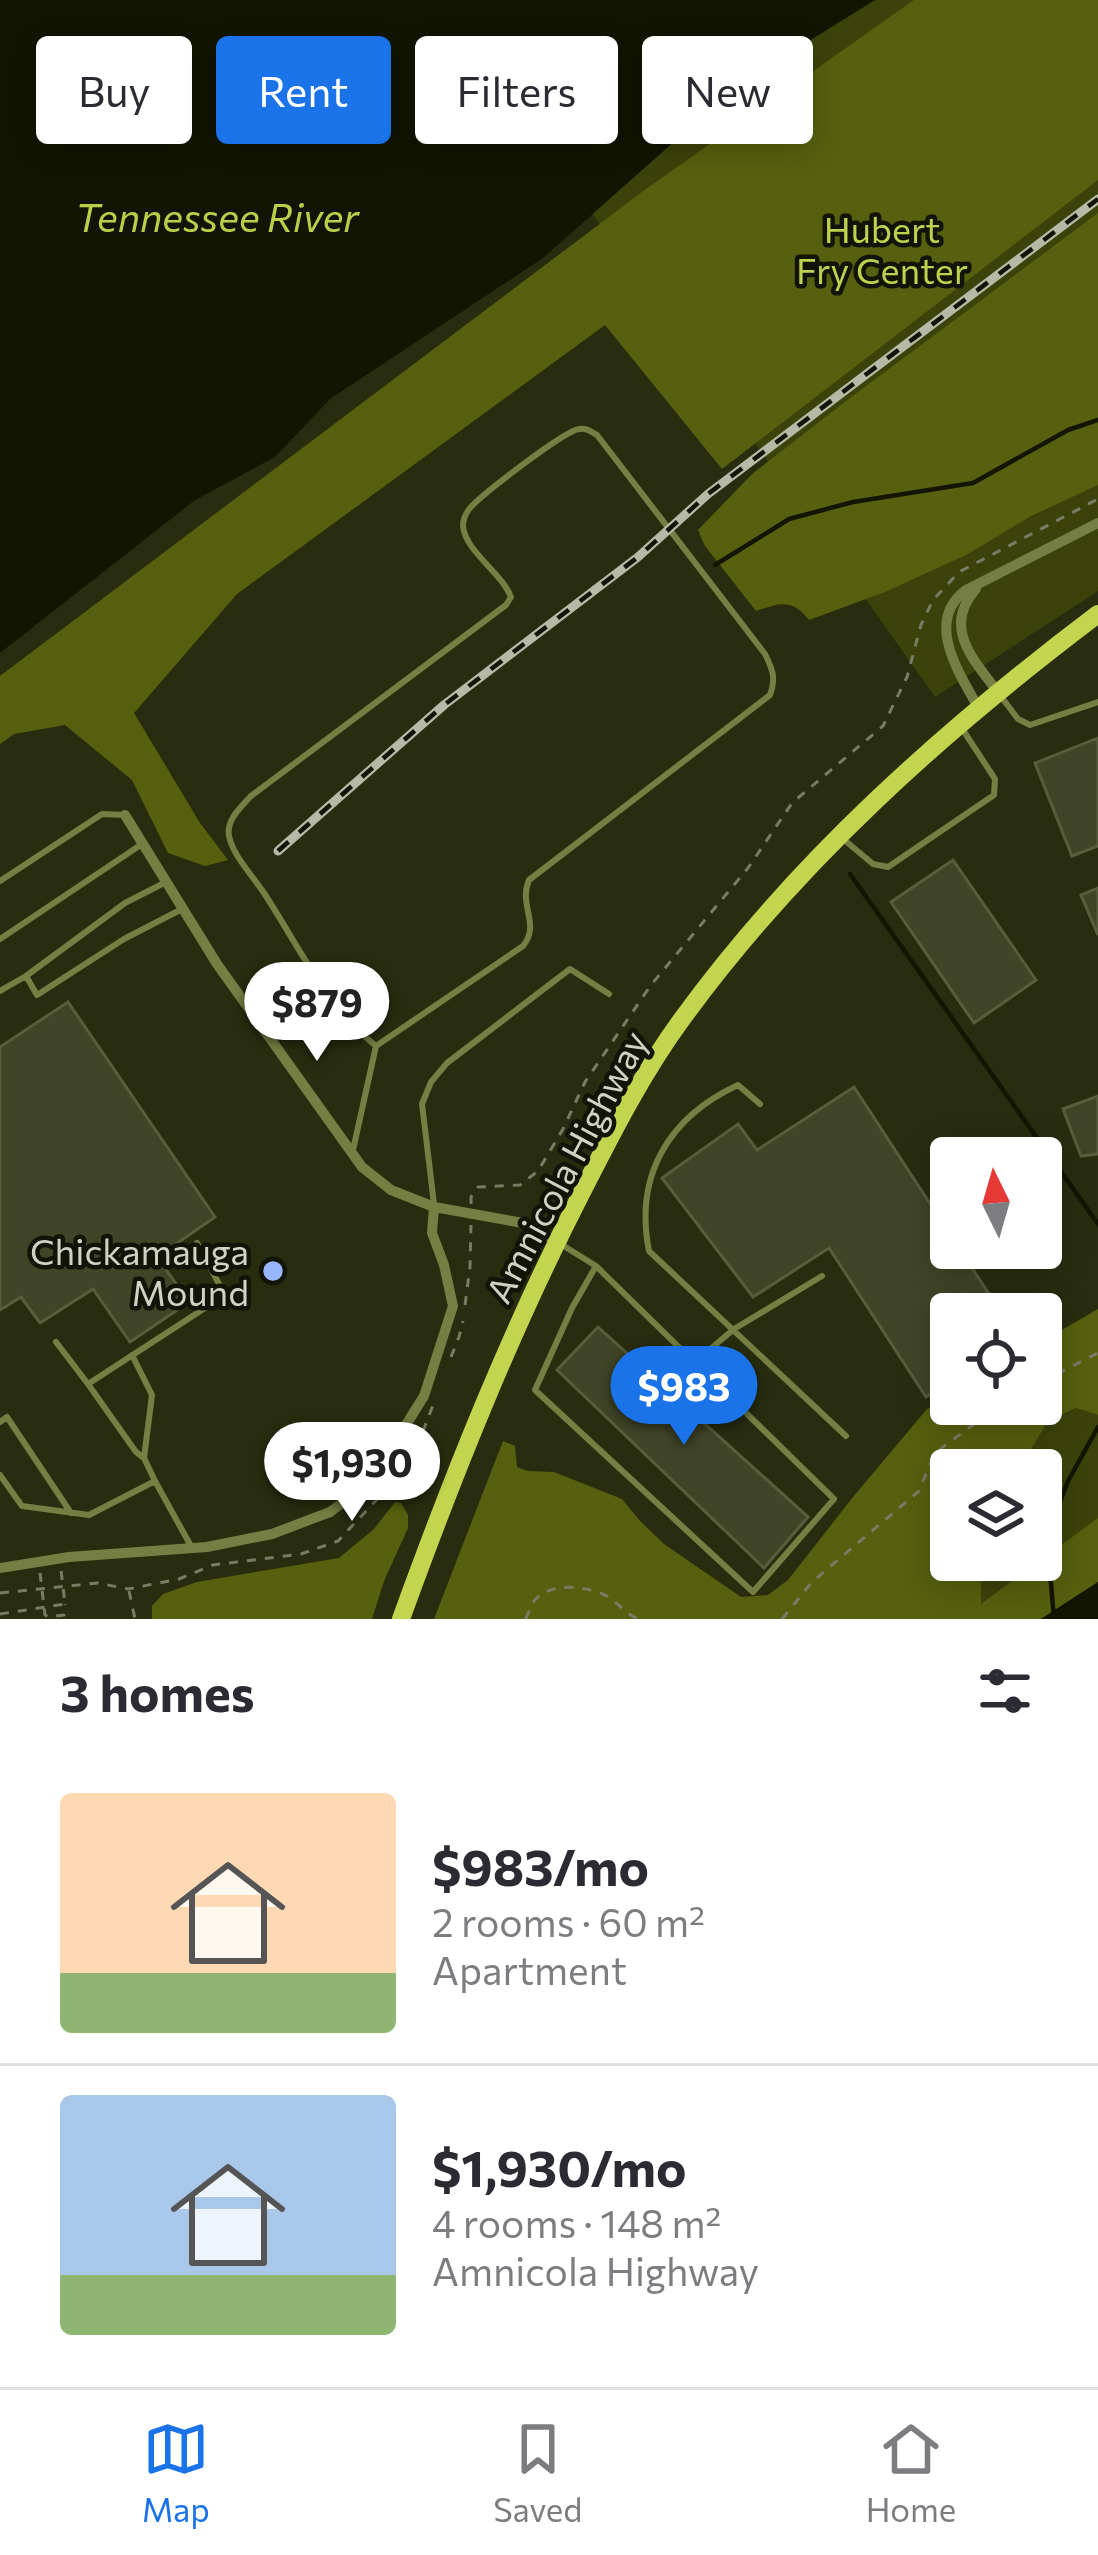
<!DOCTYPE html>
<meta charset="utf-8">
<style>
:root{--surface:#fff;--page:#f2f2f3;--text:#2b2b33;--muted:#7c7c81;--line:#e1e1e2;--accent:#1a73e8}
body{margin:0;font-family:Commissioner,sans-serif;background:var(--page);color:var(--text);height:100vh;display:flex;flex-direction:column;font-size:45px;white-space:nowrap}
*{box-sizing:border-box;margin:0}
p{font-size:39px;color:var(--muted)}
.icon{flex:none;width:66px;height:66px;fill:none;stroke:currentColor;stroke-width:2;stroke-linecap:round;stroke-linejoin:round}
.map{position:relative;height:1619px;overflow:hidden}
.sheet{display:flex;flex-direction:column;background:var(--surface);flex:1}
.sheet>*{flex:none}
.banner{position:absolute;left:36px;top:36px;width:1026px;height:108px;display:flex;gap:24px}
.needle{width:78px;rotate:355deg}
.fabs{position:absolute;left:930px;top:1137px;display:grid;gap:24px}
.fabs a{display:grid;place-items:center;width:132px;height:132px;border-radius:12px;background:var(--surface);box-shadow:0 6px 30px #0003;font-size:60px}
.price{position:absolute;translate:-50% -102px;padding:0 27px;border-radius:42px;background:#fff;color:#222;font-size:39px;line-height:78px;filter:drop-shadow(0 3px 6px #0008)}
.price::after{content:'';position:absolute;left:50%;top:72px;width:36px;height:27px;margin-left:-18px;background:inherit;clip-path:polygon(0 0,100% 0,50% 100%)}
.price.active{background:var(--accent);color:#fff}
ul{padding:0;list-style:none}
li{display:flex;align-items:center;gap:36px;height:300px;padding:0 60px}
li+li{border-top:3px solid var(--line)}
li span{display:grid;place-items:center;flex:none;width:336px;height:240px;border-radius:12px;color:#555}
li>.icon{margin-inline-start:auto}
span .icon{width:144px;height:144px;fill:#fffc;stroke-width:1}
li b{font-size:51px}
h2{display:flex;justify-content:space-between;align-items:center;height:144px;padding:0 60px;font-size:51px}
.chip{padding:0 42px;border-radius:12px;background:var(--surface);box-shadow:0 6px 30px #0003;font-size:42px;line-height:108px}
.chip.active{background:var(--accent);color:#fff}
.tab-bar{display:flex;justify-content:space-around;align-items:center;height:168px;border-top:3px solid var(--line);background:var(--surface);font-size:33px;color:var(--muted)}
.tab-bar a{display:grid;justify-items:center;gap:6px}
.tab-bar .active{color:var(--accent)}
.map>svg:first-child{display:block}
.green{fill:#3c430a}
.forest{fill:#57600e}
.water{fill:#121500}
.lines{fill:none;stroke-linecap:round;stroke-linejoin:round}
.stream{stroke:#121500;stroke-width:4.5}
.building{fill:#404527;stroke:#585d3e;stroke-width:3}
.path{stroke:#797c64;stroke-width:3;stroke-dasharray:9 9;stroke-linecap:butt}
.lane{stroke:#767f43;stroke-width:6}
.street{stroke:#767f43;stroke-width:10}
.primary{stroke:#c3d44f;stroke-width:18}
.rail-casing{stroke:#b6b9a6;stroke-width:9}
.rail{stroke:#121408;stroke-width:4.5;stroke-dasharray:14;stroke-linecap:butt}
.poi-dot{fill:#97b6fd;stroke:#121408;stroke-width:4.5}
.labels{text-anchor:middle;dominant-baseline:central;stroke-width:9;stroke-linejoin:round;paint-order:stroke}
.park-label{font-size:36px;fill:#c0d14d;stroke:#121408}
.street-label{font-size:36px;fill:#d0d3c2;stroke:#121408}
.poi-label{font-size:36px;fill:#d0d3c2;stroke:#121408;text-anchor:end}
.water-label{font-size:39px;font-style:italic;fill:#bccd49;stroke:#121408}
</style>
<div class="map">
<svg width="1098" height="1619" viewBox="0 0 1098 1619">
<rect width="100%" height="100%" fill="#292d0f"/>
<!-- green -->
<path class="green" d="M875,0H1098V591L935,697L592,213L738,85Z
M1076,1408L1098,1415V1518L1089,1527L980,1605L981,1560H1041V1470H1023L1029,1453L1048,1421Z"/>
<!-- forest -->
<path class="forest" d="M914,0H1098V180L722,469L605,325L237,594L134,713L200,823L228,860L205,866L168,853L132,780L65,725L14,734L0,744V676L646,189Z
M1098,213V485L1031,516L968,554L885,592L809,620C792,598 780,603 756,611L705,546L698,530L752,474L854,395Z
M1098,1309V1415L1076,1408L1048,1421L1029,1453L1023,1470H951V1560H981V1604L1098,1518V1582L1041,1619H434L503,1441L515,1446L517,1467L528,1471L554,1472L622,1499L640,1521L664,1544L741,1597L768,1595L788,1580L853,1497L927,1409L951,1398V1404H1041V1342Z
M395,1502L401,1503L408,1515V1528L384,1581L372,1619H152V1606L163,1594L197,1582L339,1558L374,1529Z"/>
<!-- water -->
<path class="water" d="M0,0H875L738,85L543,258L330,399L275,457L195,500L0,653Z
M1098,1582V1619H1041Z"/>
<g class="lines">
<!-- stream -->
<path class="stream" d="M715,565L789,519L853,502L973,483L1068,430L1098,420
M850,874L1098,1224
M1054,1619L1047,1536L1068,1481L1098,1427"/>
</g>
<!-- building -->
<path class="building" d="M1098,738V846L1072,856L1035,763Z
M953,860L1036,980L974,1023L891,902Z
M1098,888V935L1081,895Z
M68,1002L215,1217L157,1257L189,1302L130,1342L93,1289L40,1323L21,1297L0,1310V1047Z
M854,1087L951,1236V1248H959L1002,1314H951V1381L926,1397L829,1248L753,1297L662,1178L738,1124L757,1150Z
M1098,1096V1154L1081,1156L1063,1109Z
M598,1327L808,1517L764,1568L557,1370Z"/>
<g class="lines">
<!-- path -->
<path class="path" d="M471,1204V1197L478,1187L520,1185L538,1171L563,1129L585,1082L651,985L748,868L792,803L883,726L907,677L921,625L933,600L959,572L1098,499
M465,1305L470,1267L471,1225
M451,1357L459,1337L463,1321
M1041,1382L1098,1353
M40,1573L45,1615L49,1617L64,1615L65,1604
M129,1591L135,1619
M0,1593L98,1583L128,1589L179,1579L213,1565L301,1554L338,1541L411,1463L433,1405
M0,1614L65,1604L61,1570
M526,1619C526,1617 533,1603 534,1601C550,1581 587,1586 607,1596C618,1603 625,1613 638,1619
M782,1619L812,1582L919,1491L933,1457L943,1447L1001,1404"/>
<!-- lane -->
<path class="lane" d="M999,694L1018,719L1030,725L1098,702
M842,838L873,864L888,867L994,795L995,779L961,727
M0,881L102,814L125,815
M0,939L142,844
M26,976L125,903L166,882
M0,991L26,976L37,995L124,939L182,909
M760,1104L738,1085C669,1117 634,1175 649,1251L846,1436
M353,1150L376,1046L523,946C541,924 518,906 529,880L770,695C776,678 773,670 765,654L597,435C589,431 588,428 579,429C564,431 481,495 470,508C466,513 463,519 463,526C465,551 502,573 511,597L506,605L251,796C241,807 226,820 229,836C233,856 253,876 264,893C298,945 326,1006 376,1046
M434,1204L422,1104L431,1082L447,1063L570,969L609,994
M559,1243L596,1266L834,1499L753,1592L535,1390L572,1308L596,1266
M56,1342L88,1384
M132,1355L152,1395L144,1458
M695,1362L734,1329L822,1276
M0,1422L7,1417L71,1513
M0,1475L22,1506L89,1515L155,1481L192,1548
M155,1481L144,1458L136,1452L88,1384L225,1295L197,1243"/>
<!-- street -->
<path class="street" d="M976,589C942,627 973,659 997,691
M978,707C959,673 924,621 966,590L1098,523
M125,815L217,964L362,1167L391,1190L434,1207L523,1223L556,1241
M0,1568L69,1557L207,1547L272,1534L330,1512L371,1481L424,1396L453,1306L444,1265L432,1233L434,1207"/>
<!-- primary -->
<path class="primary" d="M401,1619C454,1473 511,1330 582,1192C612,1133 643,1072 682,1019C797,861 943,731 1098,614"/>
<!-- rail casing -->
<g class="rail-casing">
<path id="rail" d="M278,851L444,705L638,557L708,494L1098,199"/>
</g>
<!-- rail -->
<use href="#rail" class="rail"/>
</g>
<!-- markers -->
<circle class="poi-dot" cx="273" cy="1271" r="12"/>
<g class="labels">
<!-- park labels -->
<g class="park-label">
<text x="882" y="228">Hubert<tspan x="882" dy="41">Fry Center</tspan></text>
</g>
<!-- street labels -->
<g class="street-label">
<text transform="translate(565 1166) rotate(-62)">Amnicola Highway</text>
</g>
<!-- poi labels -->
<g class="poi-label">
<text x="249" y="1250">Chickamauga<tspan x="249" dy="41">Mound</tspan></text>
</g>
<!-- water labels -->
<g class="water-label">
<text x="217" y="216">Tennessee River</text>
</g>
</g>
</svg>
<div class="fabs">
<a><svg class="needle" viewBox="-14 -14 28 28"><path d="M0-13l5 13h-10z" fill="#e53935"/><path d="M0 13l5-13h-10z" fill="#7c7c81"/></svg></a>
<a><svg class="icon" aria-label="locate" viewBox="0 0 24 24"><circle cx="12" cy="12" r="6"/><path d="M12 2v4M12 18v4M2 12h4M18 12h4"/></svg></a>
<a><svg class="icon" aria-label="layers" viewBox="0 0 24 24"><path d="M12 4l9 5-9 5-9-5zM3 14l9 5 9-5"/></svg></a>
</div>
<b class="price" style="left:317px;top:1064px">$879</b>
<b class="price active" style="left:684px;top:1448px">$983</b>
<b class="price" style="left:352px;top:1524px">$1,930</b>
<div class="banner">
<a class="chip">Buy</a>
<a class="chip active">Rent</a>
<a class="chip">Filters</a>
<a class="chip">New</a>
</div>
</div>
<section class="sheet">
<h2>3 homes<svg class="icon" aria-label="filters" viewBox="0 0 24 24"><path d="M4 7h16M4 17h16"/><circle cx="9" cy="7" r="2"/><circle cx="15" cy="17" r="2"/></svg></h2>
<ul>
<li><span style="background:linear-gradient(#ffd9b3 75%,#8fb573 0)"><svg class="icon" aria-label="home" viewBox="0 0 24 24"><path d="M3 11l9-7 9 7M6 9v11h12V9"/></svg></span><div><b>$983/mo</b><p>2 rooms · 60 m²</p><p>Apartment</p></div></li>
<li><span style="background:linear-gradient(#a9c7e8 75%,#8fb573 0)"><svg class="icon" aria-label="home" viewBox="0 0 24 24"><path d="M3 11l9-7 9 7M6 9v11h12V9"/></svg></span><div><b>$1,930/mo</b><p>4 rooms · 148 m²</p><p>Amnicola Highway</p></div></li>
</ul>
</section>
<nav class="tab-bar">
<a class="active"><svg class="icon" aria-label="map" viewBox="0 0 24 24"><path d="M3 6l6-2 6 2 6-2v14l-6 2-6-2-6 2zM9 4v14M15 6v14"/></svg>Map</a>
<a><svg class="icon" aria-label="saved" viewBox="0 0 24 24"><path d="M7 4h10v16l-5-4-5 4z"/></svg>Saved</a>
<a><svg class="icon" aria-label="home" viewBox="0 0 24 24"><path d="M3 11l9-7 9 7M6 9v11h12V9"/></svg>Home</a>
</nav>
